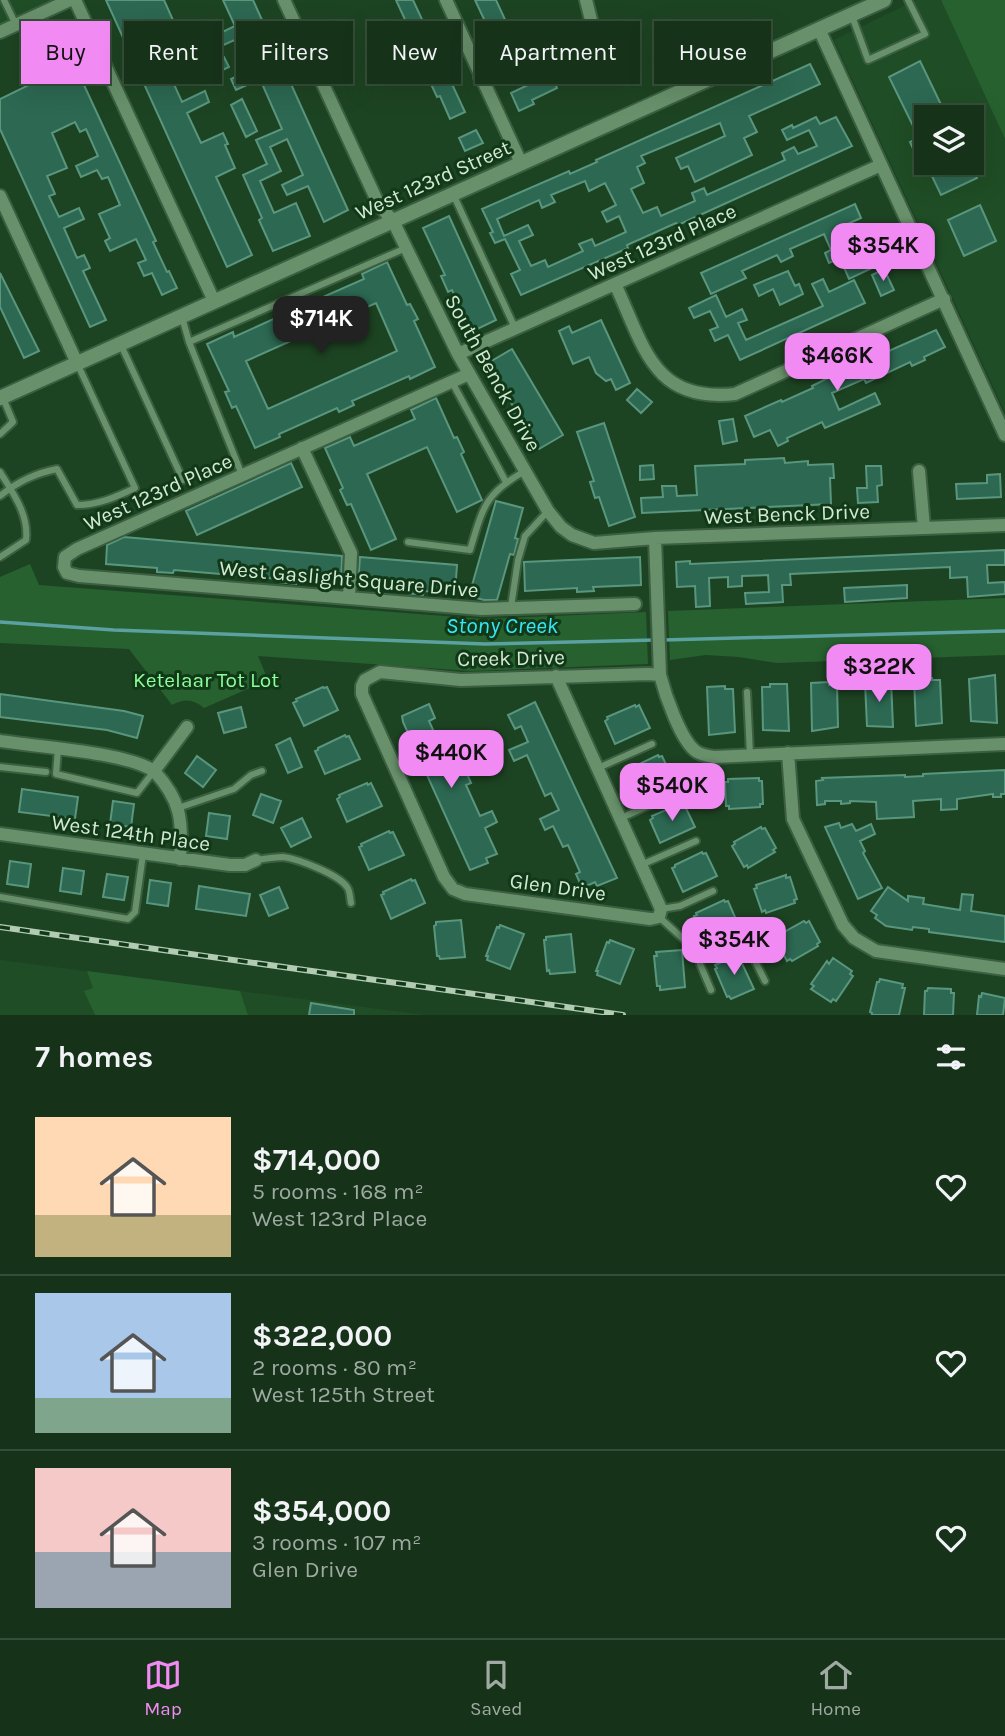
<!DOCTYPE html>
<meta charset="utf-8">
<style>
:root{--surface:#16331a;--page:#233f27;--text:#f1f3f6;--muted:#9eaaa2;--line:#354e39;--accent:#f28af3}
body{margin:0;font-family:Karla,sans-serif;background:var(--page);color:var(--text);height:100vh;display:flex;flex-direction:column;font-size:26px;white-space:nowrap}
*{box-sizing:border-box;margin:0}
p{font-size:23px;color:var(--muted)}
.icon{flex:none;width:38px;height:38px;fill:none;stroke:currentColor;stroke-width:2;stroke-linecap:round;stroke-linejoin:round}
.map{position:relative;height:1015px;overflow:hidden}
.panel{display:flex;flex-direction:column;background:var(--surface);flex:1}
.panel>*{flex:none}
.guide{position:absolute;left:21px;top:21px;width:964px;height:63px;display:flex;gap:14px}
.buttons{position:absolute;left:914px;top:105px;display:grid;gap:14px}
.buttons a{display:grid;place-items:center;width:70px;height:70px;border-radius:0px;background:var(--surface);box-shadow:0 7px 28px #0002,0 0 0 2px var(--line);font-size:35px}
.price{position:absolute;translate:-50% -60px;padding:0 16px;border-radius:14px;background:var(--accent);color:#111;font-size:23px;line-height:46px;filter:drop-shadow(0 2px 4px #0008)}
.price::after{content:'';position:absolute;left:50%;top:42px;width:21px;height:16px;margin-left:-10px;background:inherit;clip-path:polygon(0 0,100% 0,50% 100%)}
.price.selected{background:#222;color:#fff}
ul{padding:0;list-style:none}
li{display:flex;align-items:center;gap:21px;height:175px;padding:0 35px}
li+li{border-top:2px solid var(--line)}
li span{display:grid;place-items:center;flex:none;width:196px;height:140px;border-radius:0px;color:#555}
li>.icon{margin-inline-start:auto}
span .icon{width:84px;height:84px;fill:#fffc;stroke-width:1}
li b{font-size:30px}
h2{display:flex;justify-content:space-between;align-items:center;height:84px;padding:0 35px;font-size:30px}
.pill{padding:0 24px;border-radius:0px;background:var(--surface);box-shadow:0 7px 28px #0002,0 0 0 2px var(--line);font-size:24px;line-height:63px}
.pill.selected{background:var(--accent);color:#111}
.dock{display:flex;justify-content:space-around;align-items:center;height:98px;border-top:2px solid var(--line);background:var(--surface);font-size:19px;color:var(--muted)}
.dock a{display:grid;justify-items:center;gap:4px}
.dock .selected{color:var(--accent)}
.map>svg:first-child{display:block}
.built{fill:#1f4d25;fill-rule:evenodd}
.green{fill:#27612f}
.lines{fill:none;stroke-linecap:round;stroke-linejoin:round}
.stream{stroke:#5ba1a2;stroke-width:3.5}
.building{fill:#2c6852;stroke:#5a967e;stroke-width:2;fill-rule:evenodd}
.service-casing{stroke:#3c5f42;stroke-width:10}
.minor-casing{stroke:#3c5f42;stroke-width:16}
.tertiary-casing{stroke:#3c5f42;stroke-width:18}
.service{stroke:#68916b;stroke-width:6}
.minor{stroke:#68916b;stroke-width:12}
.tertiary{stroke:#68916b;stroke-width:14}
.rail-casing{stroke:#b2cbb3;stroke-width:6}
.rail{stroke:#113918;stroke-width:3.5;stroke-dasharray:10;stroke-linecap:butt}
.labels{text-anchor:middle;dominant-baseline:central;stroke-width:6;stroke-linejoin:round;paint-order:stroke}
.street-label{font-size:21px;fill:#d3e9d4;stroke:#113918}
.park-label{font-size:21px;fill:#8efe9b;stroke:#113918}
.water-label{font-size:23px;font-style:italic;fill:#37e5f8;stroke:#113918}
</style>
<div class="map">
<svg width="1005" height="1015" viewBox="0 0 1005 1015">
<rect width="100%" height="100%" fill="#1d4422"/>
<!-- built -->
<path class="built" d="M0,0H55L0,25Z
M916,0H941L1005,139V412L834,40ZM926,117H971V163H926Z
M0,960L425,1015H0Z"/>
<!-- green -->
<path class="green" d="M941,0H1005V139Z
M30,564L39,585L484,619L646,612L648,664L471,671L258,656L268,680L204,708C194,699 184,698 172,705L129,649L0,643V577Z
M1005,598V655L777,663L739,657L706,655L670,660L668,611Z
M87,971L240,991L248,1015H95L84,991L93,988Z"/>
<g class="lines">
<!-- stream -->
<path class="stream" d="M0,622L114,630L485,644L655,640
M663,640L1005,631"/>
</g>
<!-- building -->
<path class="building" d="M106,0H164L181,38L158,49L182,102L205,91L209,102L187,113L201,143L223,133L228,144L225,145L235,168L216,177L252,255L227,267Z
M223,0H253L348,210L324,222L308,186L287,195L282,185L303,175L287,139L270,147L281,171L260,181L274,213L296,203L310,236L273,251L259,220L262,218L243,175L267,164L256,140L282,129L260,79L236,90L231,79L254,68L241,37L217,48L212,37L235,26Z
M396,0H413L465,112L450,119L440,96L437,97L431,84L434,82L420,50L410,54L404,41L413,37Z
M475,0H496L514,39L497,47Z
M60,33L156,241L153,242L167,272L169,271L177,288L162,295L152,273L144,276L138,263L146,260L136,239L110,251L105,241L110,238L99,214L120,205L108,177L102,179L97,170L81,177L76,166L98,156L86,129L80,132L75,122L52,133L67,168L47,176L55,194L49,196L59,217L79,208L84,219L64,228L77,258L84,255L90,268L83,271L106,320L90,327L0,129V99L33,83L29,73L54,61L45,40Z
M196,44L205,65L224,57L229,67L199,81L184,50Z
M920,61L947,117H926V163H970L977,178L941,195L920,151L915,153L910,142L919,138L889,77Z
M810,64L820,84L749,116L757,132L744,138L752,155L695,182L688,166L681,169L676,158L725,136L720,123L641,156L645,163L637,167L644,183L631,189L643,213L657,207L661,216L695,201L692,193L704,188L707,195L785,160L782,153L794,147L798,154L817,146L809,130L787,140L782,130L792,125L793,128L816,117L820,124L836,117L852,146L678,225L676,223L627,245L628,248L521,295L511,274L520,270L505,239L495,243L490,233L493,232L482,209L569,171L570,174L597,162L596,160ZM585,181L589,191L605,183L616,205L602,212L607,222L619,216L626,232L595,246L592,239L579,244L583,251L548,267L545,260L531,266L519,241L533,235L528,225L504,236L497,219L539,200L542,208L555,202L551,195Z
M551,74L557,88L532,100L534,104L519,111L511,93Z
M242,99L257,131L246,137L231,105Z
M476,130L483,143L465,151L459,138Z
M855,204L861,218L836,229L843,244L858,237L872,268L849,279L840,258L829,263L825,253L831,250L824,234L790,249L793,256L781,262L777,255L742,271L746,278L711,294L701,273Z
M980,205L996,241L964,256L948,220Z
M449,216L496,320L471,332L452,290L448,292L441,276L445,275L423,228Z
M387,262L407,305L410,304L418,319L414,321L435,367L410,379L409,376L352,401L354,405L339,412L337,408L279,434L280,437L255,448L236,406L232,408L225,392L229,391L207,344L233,332L234,337L289,312L288,308L303,301L305,305L364,279L362,274ZM376,303L397,351L268,409L246,361Z
M884,269L894,290L881,296L872,275Z
M788,271L795,286L799,284L803,294L780,305L773,289L759,296L754,285Z
M0,273L39,351L24,358L0,307Z
M823,279L829,292L854,280L865,303L740,360L728,335L715,341L710,330L718,327L710,311L694,318L689,308L716,295L726,317L742,309L747,320L738,323L746,340L823,306L812,284Z
M601,320L630,383L616,390L611,379L606,381L596,373L589,357L573,364L559,331L569,326L572,333Z
M936,330L945,347L924,357L925,360L912,366L910,362L866,383L864,379L832,393L839,410L875,393L880,404L825,428L822,422L787,438L788,441L778,446L770,430L754,437L745,416L781,400L782,402L813,388L812,386L830,377Z
M512,349L563,435L539,449L523,422L520,424L511,410L514,408L488,363Z
M637,389L652,402L641,413L627,400Z
M436,398L454,438L457,437L464,452L461,454L482,500L457,512L427,447L367,474L396,539L371,550L351,504L347,505L340,490L343,488L325,448L350,437L354,446L415,419L411,410Z
M733,419L737,441L723,444L719,421Z
M604,423L635,517L609,526L599,497L595,498L590,482L594,481L577,432Z
M784,458L785,463L808,461V465L833,464L834,478H830L831,504L642,513L641,498L663,497L662,486H676L677,496L697,495L695,466L745,464V460Z
M291,463L302,487L197,535L186,511Z
M653,465L654,479L640,480V466Z
M866,466H881L882,485L877,486L878,502L858,503L857,488H867Z
M1000,474L1001,497L957,499L956,484L987,483V475Z
M496,501L523,508L515,538L518,539L514,555L510,554L497,600H484L469,596Z
M124,537L342,556L341,584L296,580V584L279,582V579L174,570L173,573L157,572V568L106,564L107,545Z
M1005,550V565H987L988,583L1005,582V594L968,597L967,577L950,578V567L790,574L791,585H782L783,602L746,604L745,593L769,592L768,575L742,576V586L728,587V577L709,578L710,606L696,607L695,586L677,587L676,562L690,561V564Z
M360,557L457,565L455,593L424,591L423,595L407,593V589L358,585Z
M640,557L641,585L593,587L594,591L577,592V588L525,591L524,562Z
M907,585V598L845,602L844,588Z
M995,675L997,723L971,721L969,679Z
M932,678V680H940L942,723L916,726L914,679Z
M873,680H891L893,727L867,726L865,683H873Z
M829,682V685H837L838,727L812,731L811,683Z
M770,684H787L789,731L763,730L762,687H770Z
M725,686V689H733L735,732L709,735L707,687Z
M323,687L324,688L327,687L338,710L304,726L293,703L297,701L296,699Z
M0,694L124,711L143,716L137,738L107,730L0,717Z
M535,702L617,878L597,886L595,882L582,888L576,874L580,872L568,845L563,847L553,826L545,830L540,819L559,810L551,793L545,796L527,755L514,761L509,750L528,742L521,726L515,729L508,715Z
M429,704L435,718L429,721L443,752L450,749L460,772L465,769L471,783L466,785L480,816L492,811L497,822L485,828L497,854L486,858L488,863L470,870L403,722L402,716Z
M635,705L636,707L639,705L650,728L615,744L605,721L608,719L607,717Z
M241,707L246,727L224,733L218,713Z
M345,735L346,737L349,736L360,759L325,774L315,751L318,750V748Z
M290,738L302,767L288,773L276,745Z
M658,755L659,757L662,756L673,779L639,795L628,772L632,770L631,768Z
M197,756L216,770L203,787L185,773Z
M1005,770V794H1001V797H993V794L957,799V809L941,810V799L913,801L914,817L877,819L876,802L850,801V803L841,804V801H825V804L817,805L816,781L823,780L822,778L905,775V777L923,776V774Z
M759,778V781H762L763,804H760V807L729,809V806H726L725,782H728V779Z
M367,783L368,785L371,783L382,806L347,822L337,799L340,797L339,795Z
M22,789L78,797L75,819L19,812Z
M261,794L281,801L273,823L253,815Z
M113,801L134,804L131,827L110,824Z
M680,804L681,806L684,804L695,827L660,843L650,820L653,818L652,816Z
M209,813L230,816L227,839L206,836Z
M302,818L311,837L291,847L281,828Z
M839,823L841,828L852,824L856,831L871,824L875,834L860,841L865,851L863,853L882,888L858,899L825,827Z
M761,827L762,829L765,828L776,848L773,850L775,852L748,868L747,865L744,867L732,846L735,844L734,842Z
M389,831L390,833L393,832L404,855L369,870L359,847L362,846L361,844Z
M702,852L703,854L706,853L717,876L683,892L672,868L675,867V865Z
M10,861L31,864L28,887L7,884Z
M63,868L84,871L81,894L60,891Z
M107,874L128,877L124,900L103,897Z
M786,875V878L790,877L797,899L794,900L795,903L766,913L765,910L762,912L754,889L757,888L756,885Z
M411,879L412,881L415,880L425,903L391,919L381,895L384,894L383,892Z
M150,880L171,883L168,906L147,903Z
M199,886L250,894L246,916L196,909Z
M279,887L288,908L269,916L260,895Z
M888,887L908,901V896L924,898L923,904L960,910L962,894L973,895L971,911L1005,916V942L929,932V929L913,927L912,930L886,926L875,918L877,915L871,911Z
M724,900L725,902L728,901L738,924L704,939L694,916L697,915L696,913Z
M461,920L465,957L440,959L439,956H437L434,926L436,925V922Z
M804,921L806,923L809,921L820,942L817,944L818,946L792,961L790,959L787,961L776,940L779,938L777,936Z
M500,925L524,934L510,969L487,960L488,956H486L497,927L499,928Z
M571,934L575,972L550,974L549,970L547,971L544,940H546V937Z
M610,940L634,949L620,984L597,975L598,971H596L607,942L609,943Z
M682,950L685,987L660,990V986H657L654,956H657L656,952Z
M738,955L754,989L731,999L729,996L727,997L715,969L717,968L715,965Z
M833,958L852,971L850,974L853,976L836,1001L833,999L831,1002L811,989L814,986L811,984L827,961L829,964Z
M880,979L903,984L902,988H905L899,1015H872V1013L870,1012L877,982H879Z
M928,988L951,989V993H954L953,1015H924L925,991H927Z
M982,993L1005,998L1003,1015H977L979,996L981,997Z
M311,1003L354,1010V1015H309Z"/>
<g class="lines">
<!-- service casing -->
<g class="service-casing">
<path id="service" d="M4,0L16,25
M852,16L868,60L925,34L908,0
M453,194L515,328
M182,317L189,342L242,475
M189,342L406,248
M121,345L183,480
M452,382L506,482
M0,434L13,422L3,398
M0,472C13,493 29,515 26,540L0,557
M0,496C17,482 36,473 57,469L77,505C98,505 116,497 135,488L77,363
M408,542L470,550C483,508 484,494 525,471
M511,607L518,560L525,536L548,511
M747,692L750,755
M58,749L56,774L137,793L154,771
M0,767L46,772
M598,768L652,744
M178,808L234,789L251,775L262,771
M621,818L675,794
M256,860C265,859 274,857 283,857C298,859 338,874 347,887C350,890 350,898 351,903
M641,865L696,841
M0,897L128,919L135,912L143,854
M661,909L680,906L713,891
M659,917L700,954V964L711,990
M700,954C714,955 725,943 740,945L753,957L765,981"/>
</g>
<!-- minor casing -->
<g class="minor-casing">
<path id="minor" d="M75,0L214,301
M284,0L379,205L393,221L458,354L548,511L561,527L572,535L594,543L655,538L1005,525
M446,0L521,163
M819,29L1005,435
M0,32L70,0
M480,77L592,24L586,0
M0,196L77,363
M615,284C644,345 652,403 735,394L944,299
M458,354L881,165
M469,374L77,549L65,557L64,567L67,573L79,576L482,609L635,604
M302,448L351,553L349,598
M919,471L924,528
M655,538L660,675C665,694 681,742 697,752C702,755 708,756 714,757L1005,744
M556,676L661,909L659,917L650,919L465,894L453,889L444,877L362,694V686L365,680L380,672L461,680L648,674L660,675
M0,741C38,747 125,752 154,771
M788,753L793,819L843,925L854,938L876,951L1005,969
M0,834L230,865H245L256,860
M180,859C183,821 181,800 154,771L187,727"/>
</g>
<!-- tertiary casing -->
<g class="tertiary-casing">
<path id="tertiary" d="M0,398L884,0"/>
</g>
<!-- service -->
<use href="#service" class="service"/>
<!-- minor -->
<use href="#minor" class="minor"/>
<!-- tertiary -->
<use href="#tertiary" class="tertiary"/>
<!-- rail casing -->
<g class="rail-casing">
<path id="rail" d="M0,927L623,1015"/>
</g>
<!-- rail -->
<use href="#rail" class="rail"/>
</g>
<g class="labels">
<!-- street labels -->
<g class="street-label">
<text transform="translate(433 180) rotate(-24)">West 123rd Street</text>
<text transform="translate(662 242) rotate(-24)">West 123rd Place</text>
<text transform="translate(493 373) rotate(61)">South Benck Drive</text>
<text transform="translate(158 492) rotate(-24)">West 123rd Place</text>
<text transform="translate(787 514) rotate(-2)">West Benck Drive</text>
<text transform="translate(349 579) rotate(5)">West Gaslight Square Drive</text>
<text transform="translate(511 658) rotate(-1)">Creek Drive</text>
<text transform="translate(131 833) rotate(8)">West 124th Place</text>
<text transform="translate(558 887) rotate(8)">Glen Drive</text>
</g>
<!-- park labels -->
<g class="park-label">
<text x="206" y="680">Ketelaar Tot Lot</text>
</g>
<!-- water labels -->
<g class="water-label">
<text x="502" y="625">Stony Creek</text>
</g>
</g>
</svg>
<div class="buttons">
<a><svg class="icon" aria-label="layers" viewBox="0 0 24 24"><path d="M12 4l9 5-9 5-9-5zM3 14l9 5 9-5"/></svg></a>
</div>
<b class="price" style="left:883px;top:283px">$354K</b>
<b class="price selected" style="left:321px;top:356px">$714K</b>
<b class="price" style="left:837px;top:393px">$466K</b>
<b class="price" style="left:879px;top:704px">$322K</b>
<b class="price" style="left:451px;top:790px">$440K</b>
<b class="price" style="left:672px;top:823px">$540K</b>
<b class="price" style="left:734px;top:977px">$354K</b>
<div class="guide">
<a class="pill selected">Buy</a>
<a class="pill">Rent</a>
<a class="pill">Filters</a>
<a class="pill">New</a>
<a class="pill">Apartment</a>
<a class="pill">House</a>
</div>
</div>
<section class="panel">
<h2>7 homes<svg class="icon" aria-label="filters" viewBox="0 0 24 24"><path d="M4 7h16M4 17h16"/><circle cx="9" cy="7" r="2"/><circle cx="15" cy="17" r="2"/></svg></h2>
<ul>
<li><span style="background:linear-gradient(#ffd9b3 70%,#c2b280 0)"><svg class="icon" aria-label="home" viewBox="0 0 24 24"><path d="M3 11l9-7 9 7M6 9v11h12V9"/></svg></span><div><b>$714,000</b><p>5 rooms · 168 m²</p><p>West 123rd Place</p></div><svg class="icon" aria-label="heart" viewBox="0 0 24 24"><path d="M12 20l-8-8c-3-5 5-10 8-4 3-6 11-1 8 4z"/></svg></li>
<li><span style="background:linear-gradient(#a9c7e8 75%,#7fa58c 0)"><svg class="icon" aria-label="home" viewBox="0 0 24 24"><path d="M3 11l9-7 9 7M6 9v11h12V9"/></svg></span><div><b>$322,000</b><p>2 rooms · 80 m²</p><p>West 125th Street</p></div><svg class="icon" aria-label="heart" viewBox="0 0 24 24"><path d="M12 20l-8-8c-3-5 5-10 8-4 3-6 11-1 8 4z"/></svg></li>
<li><span style="background:linear-gradient(#f6c9c9 60%,#9aa5b1 0)"><svg class="icon" aria-label="home" viewBox="0 0 24 24"><path d="M3 11l9-7 9 7M6 9v11h12V9"/></svg></span><div><b>$354,000</b><p>3 rooms · 107 m²</p><p>Glen Drive</p></div><svg class="icon" aria-label="heart" viewBox="0 0 24 24"><path d="M12 20l-8-8c-3-5 5-10 8-4 3-6 11-1 8 4z"/></svg></li>
</ul>
</section>
<nav class="dock">
<a class="selected"><svg class="icon" aria-label="map" viewBox="0 0 24 24"><path d="M3 6l6-2 6 2 6-2v14l-6 2-6-2-6 2zM9 4v14M15 6v14"/></svg>Map</a>
<a><svg class="icon" aria-label="saved" viewBox="0 0 24 24"><path d="M7 4h10v16l-5-4-5 4z"/></svg>Saved</a>
<a><svg class="icon" aria-label="home" viewBox="0 0 24 24"><path d="M3 11l9-7 9 7M6 9v11h12V9"/></svg>Home</a>
</nav>
